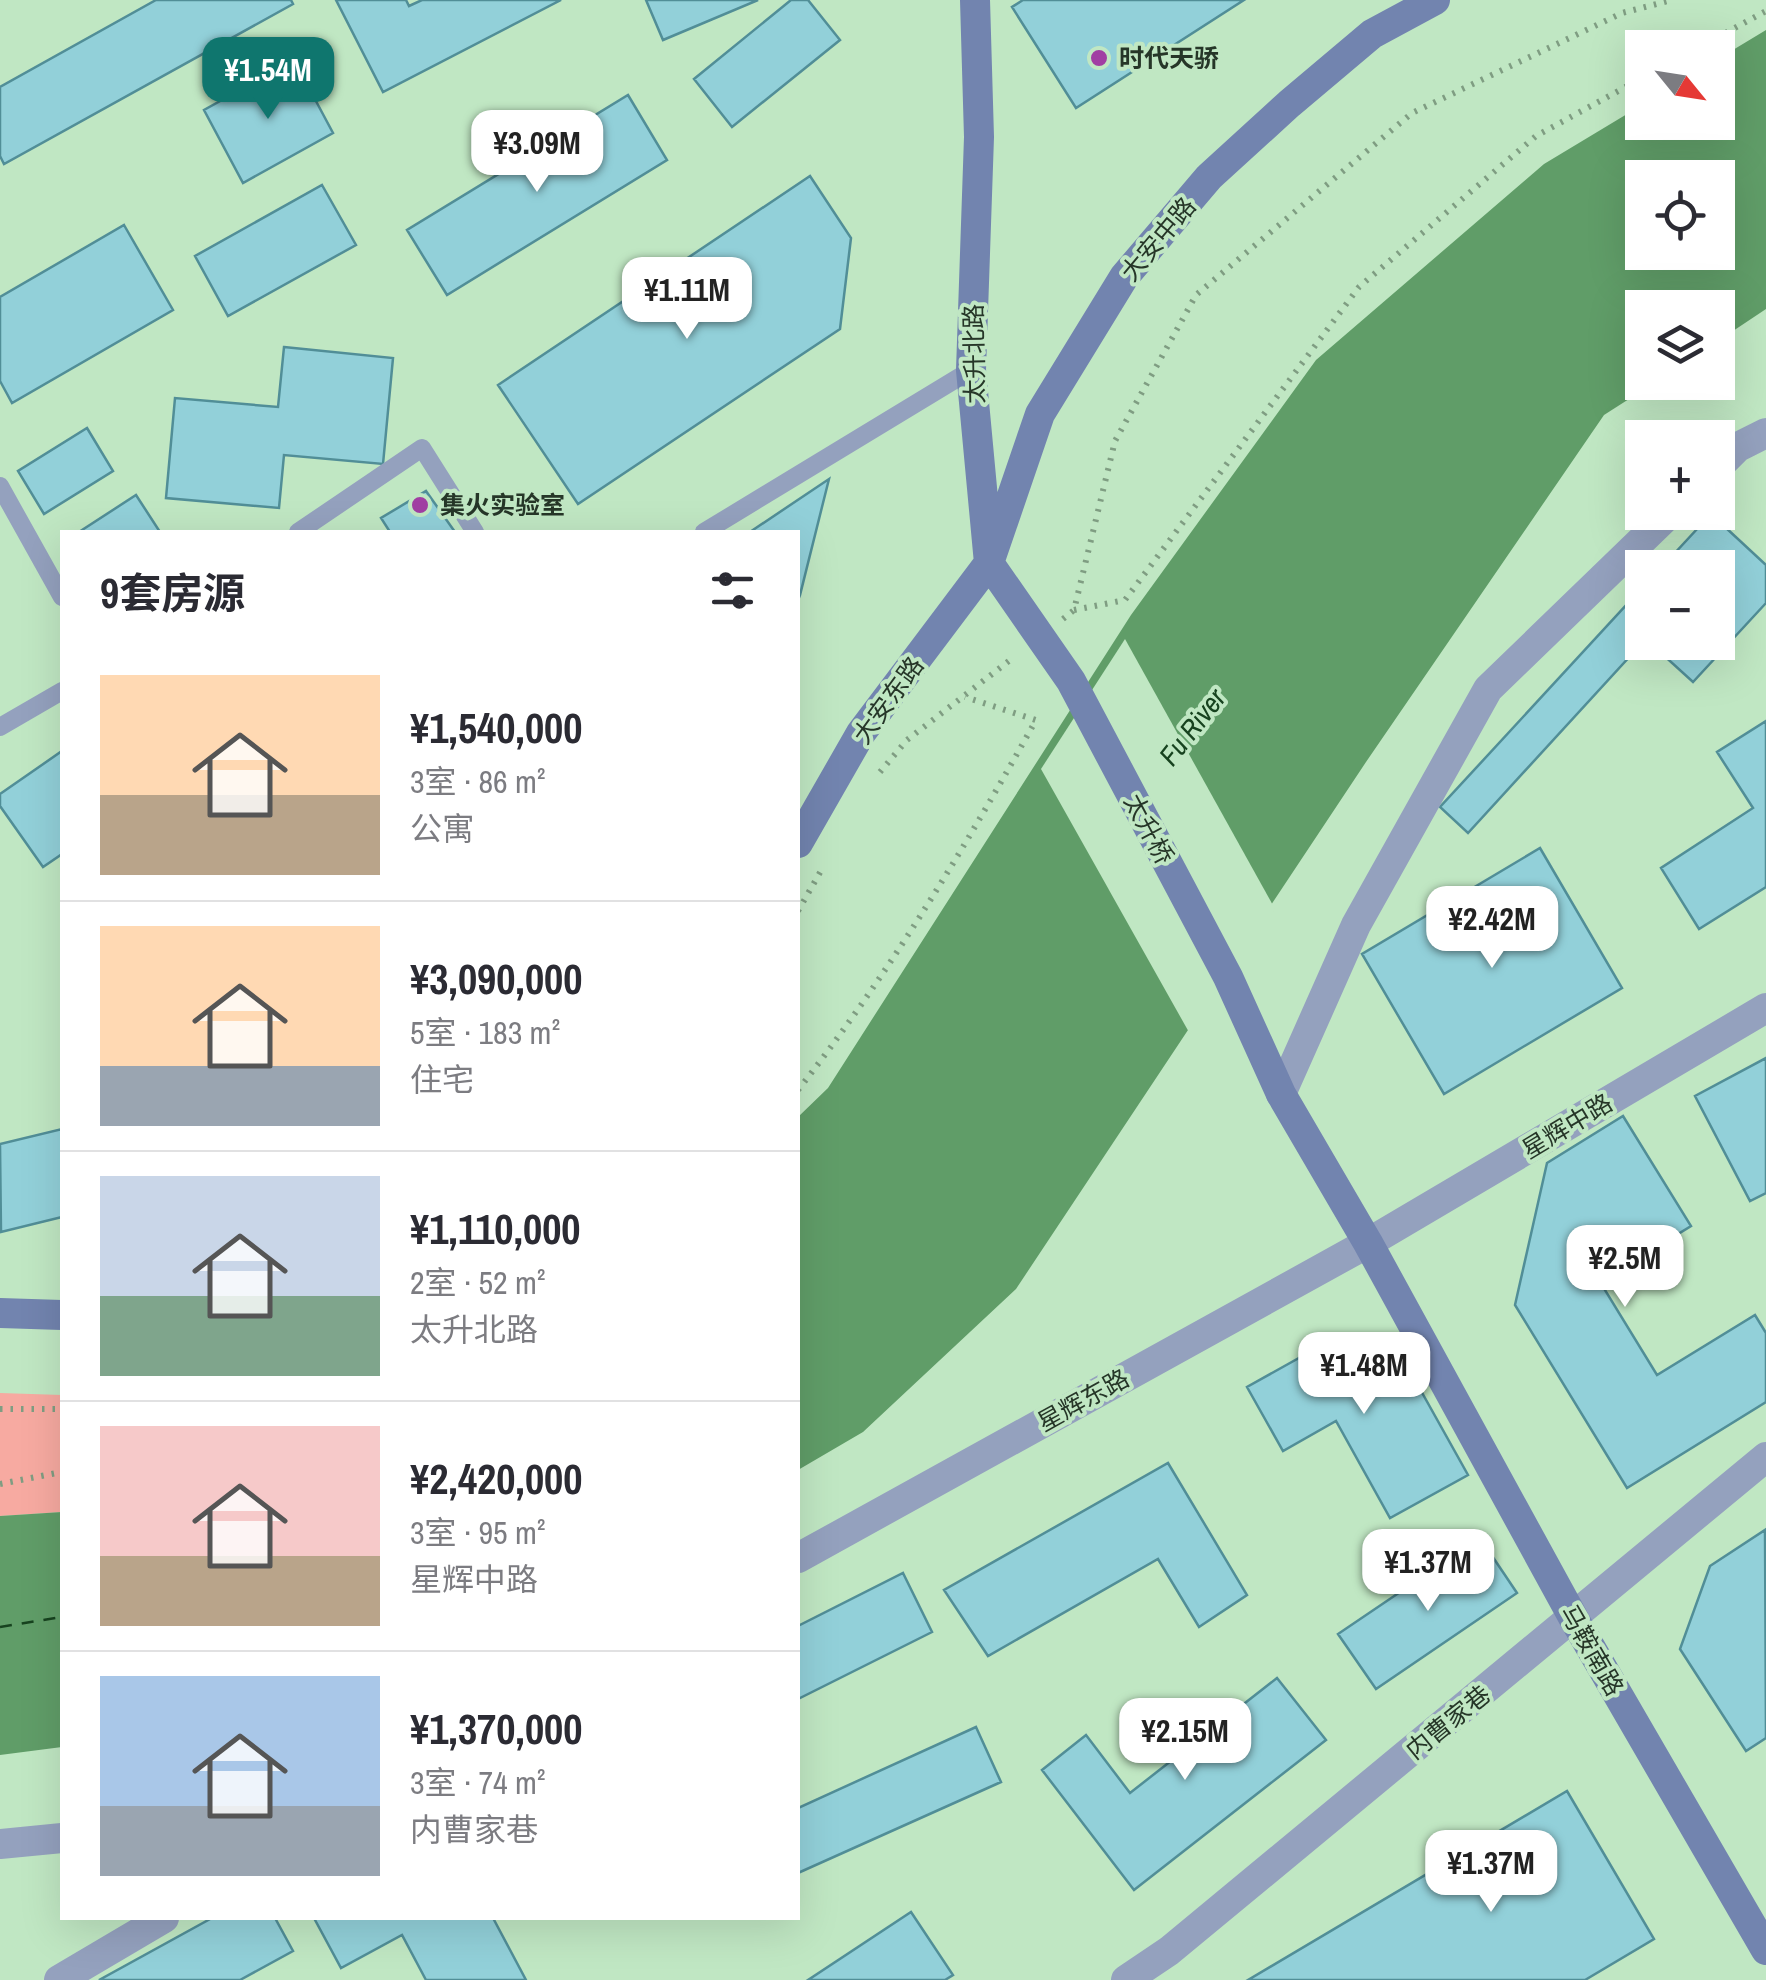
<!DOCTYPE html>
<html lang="zh">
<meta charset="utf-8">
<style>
:root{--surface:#fff;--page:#f2f2f3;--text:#2b2b33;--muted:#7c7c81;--line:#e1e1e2;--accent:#0f766e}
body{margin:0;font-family:"Archivo Narrow","Noto Sans SC",sans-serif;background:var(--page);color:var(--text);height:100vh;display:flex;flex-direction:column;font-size:38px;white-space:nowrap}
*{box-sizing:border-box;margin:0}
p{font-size:32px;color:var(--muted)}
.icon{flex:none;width:55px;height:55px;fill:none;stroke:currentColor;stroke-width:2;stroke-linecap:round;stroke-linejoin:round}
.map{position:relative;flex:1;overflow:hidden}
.panel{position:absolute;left:60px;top:530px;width:740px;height:1390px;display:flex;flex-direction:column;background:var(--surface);border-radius:0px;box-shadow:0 10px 40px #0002}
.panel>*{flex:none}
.needle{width:65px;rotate:120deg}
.buttons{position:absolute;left:1625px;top:30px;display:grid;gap:20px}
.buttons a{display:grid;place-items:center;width:110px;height:110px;border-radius:0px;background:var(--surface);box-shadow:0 10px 40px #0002;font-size:50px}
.price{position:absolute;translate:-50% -85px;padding:0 22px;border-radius:20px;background:#fff;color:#222;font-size:32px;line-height:65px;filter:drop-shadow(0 2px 5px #0008)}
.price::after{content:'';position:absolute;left:50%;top:60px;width:30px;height:22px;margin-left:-15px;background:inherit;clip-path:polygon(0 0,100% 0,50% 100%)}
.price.selected{background:var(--accent);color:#fff}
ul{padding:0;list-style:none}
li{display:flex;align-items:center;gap:30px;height:250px;padding:0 40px}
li+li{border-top:2px solid var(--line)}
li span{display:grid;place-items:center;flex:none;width:280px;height:200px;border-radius:0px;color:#555}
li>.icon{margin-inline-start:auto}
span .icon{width:120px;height:120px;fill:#fffc;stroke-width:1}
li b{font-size:42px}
h2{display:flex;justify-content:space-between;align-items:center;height:120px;padding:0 40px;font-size:42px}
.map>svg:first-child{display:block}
.green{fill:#f7aaa1}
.water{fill:#609d68;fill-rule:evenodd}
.pier{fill:#c0e7c3}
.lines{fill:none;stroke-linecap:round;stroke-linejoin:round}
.ferry{stroke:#17431f;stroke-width:2.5;stroke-dasharray:12 10;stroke-linecap:butt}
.building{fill:#92d0d9;stroke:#518e97;stroke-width:2.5}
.path{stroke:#7f9d82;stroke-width:6;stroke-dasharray:2.5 8;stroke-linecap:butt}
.lane{stroke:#94a1be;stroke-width:18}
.street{stroke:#94a1be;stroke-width:30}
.secondary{stroke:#7284af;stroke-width:30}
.poi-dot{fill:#a13ea3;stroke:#c0e7c3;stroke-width:4}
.labels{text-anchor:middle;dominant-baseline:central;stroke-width:8;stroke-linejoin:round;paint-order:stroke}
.poi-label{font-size:25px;font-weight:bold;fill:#263628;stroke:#c0e7c3;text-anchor:start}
.street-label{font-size:25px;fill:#263628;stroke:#c0e7c3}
.water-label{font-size:28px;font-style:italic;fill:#17431f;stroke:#c0e7c3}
</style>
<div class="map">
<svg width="1766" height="1980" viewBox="0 0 1766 1980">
<rect width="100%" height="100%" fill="#c0e7c3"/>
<!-- green -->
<path class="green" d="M0,1393L62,1395V1512L0,1516Z"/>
<!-- water -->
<path class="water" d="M1766,30V309L1718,341V308H1642V382L1654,383L1604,415L1366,762L1016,1289L863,1432L798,1470V1117L828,1088L1131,615L1316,360L1544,164L1642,105V122H1718V59ZM1642,178H1718V252H1642Z
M62,1512V1747L0,1755V1516Z"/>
<!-- pier -->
<path class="pier" d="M1125,639L1275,909L1190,1034L1041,769Z"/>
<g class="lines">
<!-- ferry -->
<path class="ferry" d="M0,1627L62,1617"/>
</g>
<!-- building -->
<path class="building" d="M156,0H291L293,4L4,164L0,156V87Z
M336,0H406L409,6L422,0H561L383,92Z
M646,0H758L663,40Z
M791,0H808L840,40L732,127L694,79Z
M1023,0H1244L1076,108L1012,7Z
M294,60L333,133L243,183L204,110Z
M628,95L667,160L447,295L407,230Z
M810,176L851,238L840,329L578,504L498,385Z
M322,185L356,245L228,316L195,256Z
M124,225L173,310L12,403L0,381V297Z
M284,347L393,358L383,464L284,455L279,508L166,498L175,398L278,407Z
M87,428L113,471L44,514L18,471Z
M829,479L800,595L798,600V532H750Z
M426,491L455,532H390L381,518Z
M136,495L160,532H79Z
M1711,514L1766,565V603L1693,682L1649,642H1718V568H1661Z
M1642,588L1643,642L1468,833L1440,807Z
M1766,721V887L1699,929L1661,868L1753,808L1717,752Z
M62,751V854L43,867L0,806V794Z
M1540,848L1622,988L1444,1094L1362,954Z
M1766,1058V1193L1750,1201L1695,1096Z
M1623,1116L1691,1226L1600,1282L1657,1375L1755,1315L1766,1333V1402L1627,1488L1515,1305L1547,1163Z
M62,1129V1217L1,1232L0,1144Z
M1333,1339H1392L1468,1475L1390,1518L1336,1421L1283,1451L1247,1387Z
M1168,1463L1247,1595L1199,1627L1158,1559L988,1656L944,1590Z
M1765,1530L1766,1738L1746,1751L1680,1649L1710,1566Z
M1480,1538L1517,1593L1376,1689L1338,1634Z
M903,1573L932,1632L798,1699V1626Z
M1277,1678L1326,1740L1134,1890L1042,1770L1086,1735L1130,1793Z
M976,1727L1001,1782L798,1873V1808Z
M1567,1791L1654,1939L1585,1980H1248Z
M911,1912L953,1975L945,1980H808Z
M212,1918H275L293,1951L240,1980H99Z
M314,1918H493L526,1980H426L402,1935L341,1968Z"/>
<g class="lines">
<!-- path -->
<path class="path" d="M1698,48L1766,11
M1074,610L1125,600L1359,287L1536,136L1642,78
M1063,619L1074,610L1115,441L1196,295L1412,113L1622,13L1672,0
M880,772L907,740L1014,657
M798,911L822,869
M798,1090C887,977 966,846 1036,720L965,697
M0,1409H62
M0,1484L62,1472"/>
<!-- lane -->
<path class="lane" d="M0,486L62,597
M298,532L422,448L475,532
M704,532L971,370
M0,727L62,691"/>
<!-- street -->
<path class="street" d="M1718,467L1738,447L1766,433
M1281,1094L1356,925L1488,689L1671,512
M798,1558L1368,1243L1766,1008
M0,1844L62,1838
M59,1980L164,1918
M1126,1980L1169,1951L1766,1457"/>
<!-- secondary -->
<path class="secondary" d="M975,0L979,137L971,370L989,563L1071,681L1228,977L1281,1094L1368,1243L1574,1619L1766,1950
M798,843L861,733L989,563L1040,414L1124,277L1209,177L1289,104L1372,34L1435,0
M0,1313L62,1315"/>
</g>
<!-- markers -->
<g class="poi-dot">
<circle cx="1099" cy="58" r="10"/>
<circle cx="420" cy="505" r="10"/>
</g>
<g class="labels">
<!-- poi labels -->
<g class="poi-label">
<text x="1119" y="58">时代天骄</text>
<text x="440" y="505">集火实验室</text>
</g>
<!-- street labels -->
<g class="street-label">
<text transform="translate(1158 239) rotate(-50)">大安中路</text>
<text transform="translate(974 354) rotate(-91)">太升北路</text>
<text transform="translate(888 700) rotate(-54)">大安东路</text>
<text transform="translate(1149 829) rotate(62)">太升桥</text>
<text transform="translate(1567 1126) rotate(-31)">星辉中路</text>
<text transform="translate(1083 1400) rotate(-29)">星辉东路</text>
<text transform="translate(1592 1650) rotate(60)">马鞍南路</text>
<text transform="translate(1448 1722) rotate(-39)">内曹家巷</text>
</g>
<!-- water labels -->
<g class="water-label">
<text transform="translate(1192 727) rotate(-52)">Fu River</text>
</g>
</g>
</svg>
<div class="buttons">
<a><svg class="needle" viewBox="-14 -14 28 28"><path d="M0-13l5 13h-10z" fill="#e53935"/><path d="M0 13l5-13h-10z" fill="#7c7c81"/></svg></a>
<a><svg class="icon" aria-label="locate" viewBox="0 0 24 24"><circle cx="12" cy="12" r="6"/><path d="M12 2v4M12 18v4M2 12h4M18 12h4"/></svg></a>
<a><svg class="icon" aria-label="layers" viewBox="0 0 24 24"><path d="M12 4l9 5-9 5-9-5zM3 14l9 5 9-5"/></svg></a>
<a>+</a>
<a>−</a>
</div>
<b class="price selected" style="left:268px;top:122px">¥1.54M</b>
<b class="price" style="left:537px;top:195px">¥3.09M</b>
<b class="price" style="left:687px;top:342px">¥1.11M</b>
<b class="price" style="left:1492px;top:971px">¥2.42M</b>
<b class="price" style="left:1625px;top:1310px">¥2.5M</b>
<b class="price" style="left:1364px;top:1417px">¥1.48M</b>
<b class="price" style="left:1428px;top:1614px">¥1.37M</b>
<b class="price" style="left:1185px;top:1783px">¥2.15M</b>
<b class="price" style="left:1491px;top:1915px">¥1.37M</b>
<section class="panel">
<h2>9套房源<svg class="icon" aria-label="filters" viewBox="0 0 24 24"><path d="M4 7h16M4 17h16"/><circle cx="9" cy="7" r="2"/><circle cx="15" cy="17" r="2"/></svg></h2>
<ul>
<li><span style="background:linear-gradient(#ffd9b3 60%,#b9a48a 0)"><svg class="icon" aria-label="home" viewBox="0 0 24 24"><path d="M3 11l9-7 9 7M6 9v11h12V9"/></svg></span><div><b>¥1,540,000</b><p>3室 · 86 m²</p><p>公寓</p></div></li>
<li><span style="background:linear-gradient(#ffd9b3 70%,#9aa5b1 0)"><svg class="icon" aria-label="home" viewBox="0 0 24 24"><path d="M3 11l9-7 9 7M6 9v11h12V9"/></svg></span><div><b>¥3,090,000</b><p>5室 · 183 m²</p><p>住宅</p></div></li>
<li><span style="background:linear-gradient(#c9d6e8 60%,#7fa58c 0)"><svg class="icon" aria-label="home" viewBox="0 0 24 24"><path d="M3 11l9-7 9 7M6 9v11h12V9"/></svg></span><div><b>¥1,110,000</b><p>2室 · 52 m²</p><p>太升北路</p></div></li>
<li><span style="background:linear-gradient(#f6c9c9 65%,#b9a48a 0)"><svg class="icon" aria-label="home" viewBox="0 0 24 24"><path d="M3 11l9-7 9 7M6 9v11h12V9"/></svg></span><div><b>¥2,420,000</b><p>3室 · 95 m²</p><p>星辉中路</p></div></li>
<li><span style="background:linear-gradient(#a9c7e8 65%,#9aa5b1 0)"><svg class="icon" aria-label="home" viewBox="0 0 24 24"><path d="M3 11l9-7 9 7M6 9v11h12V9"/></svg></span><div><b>¥1,370,000</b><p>3室 · 74 m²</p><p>内曹家巷</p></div></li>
</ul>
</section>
</div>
